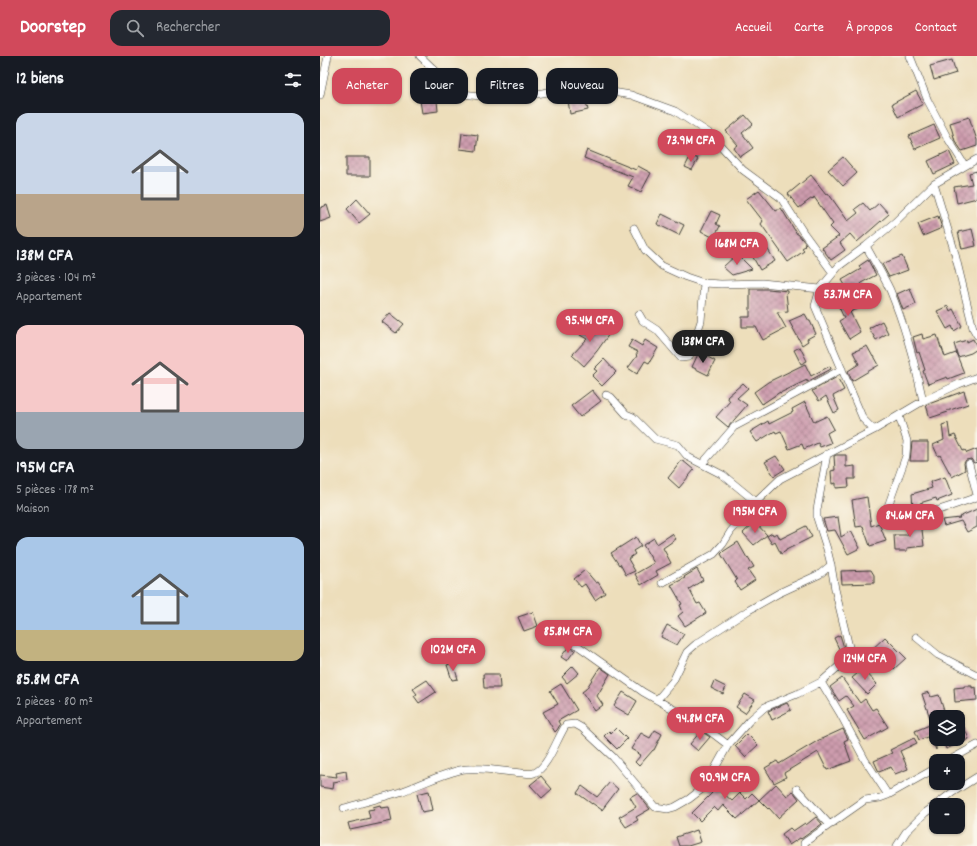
<!DOCTYPE html>
<html lang="fr">
<meta charset="utf-8">
<style>
:root{--surface:#171b24;--page:#242831;--text:#f1f3f6;--muted:#9ea1a6;--accent:#d1495b}
body{margin:0;font-family:Dekko,sans-serif;background:var(--page);color:var(--text);height:100vh;display:flex;flex-direction:column;font-size:15px;white-space:nowrap}
*{box-sizing:border-box;margin:0}
p{font-size:13px;color:var(--muted)}
.icon{flex:none;width:22px;height:22px;fill:none;stroke:currentColor;stroke-width:2;stroke-linecap:round;stroke-linejoin:round}
.map{position:relative;flex:1;overflow:hidden}
.sheet{display:flex;flex-direction:column;background:var(--surface);width:320px}
.sheet>*{flex:none}
.banner{position:absolute;left:12px;top:12px;width:380px;height:36px;display:flex;gap:8px}
.tools{position:absolute;left:609px;top:654px;display:grid;gap:8px}
.tools a{display:grid;place-items:center;width:36px;height:36px;border-radius:8px;background:var(--surface);box-shadow:0 1px 3px #0004;font-size:20px}
.price{position:absolute;translate:-50% -34px;padding:0 9px;border-radius:14px;background:var(--accent);color:#fff;font-size:13px;line-height:26px;filter:drop-shadow(0 1px 2px #0008)}
.price::after{content:'';position:absolute;left:50%;top:24px;width:12px;height:9px;margin-left:-6px;background:inherit;clip-path:polygon(0 0,100% 0,50% 100%)}
.price.active{background:#222;color:#fff}
ul{padding:0;list-style:none}
li{display:grid;align-content:center;gap:8px;height:212px;padding:0 16px}
li span{display:grid;place-items:center;height:124px;border-radius:12px;color:#555}
li>.icon{margin-inline-start:auto}
span .icon{width:72px;height:72px;fill:#fffc;stroke-width:1}
li b{font-size:17px}
h2{display:flex;justify-content:space-between;align-items:center;height:48px;padding:0 16px;font-size:17px}
.pill{padding:0 14px;border-radius:12px;background:var(--surface);box-shadow:0 1px 3px #0004;font-size:14px;line-height:36px}
.pill.active{background:var(--accent);color:#fff}
header{display:flex;align-items:center;gap:24px;box-sizing:border-box;height:56px;padding:0 20px;background:var(--accent);color:#fff}
header strong{font-size:19px}
nav{display:flex;gap:22px;margin-inline-start:auto;font-size:14px}
.search{width:280px;height:36px;background:var(--page);display:flex;align-items:center;gap:10px;box-sizing:border-box;padding:0 14px;border-radius:12px;color:var(--muted);font-size:15px}
main{display:flex;flex:1;min-height:0}
.map>svg:first-child{display:block}
.building{fill:url(#building-cross-hatch)}
.lines{fill:none;stroke-linecap:round;stroke-linejoin:round}
.street-casing{stroke:#3b3934;stroke-width:8}
.street{stroke:#fff;stroke-width:7}
</style>
<header>
<strong>Doorstep</strong>
<div class="search"><svg class="icon" aria-label="search" viewBox="0 0 24 24"><circle cx="10" cy="10" r="6"/><path d="M15 15l6 6"/></svg>Rechercher</div>
<nav><a>Accueil</a><a>Carte</a><a>À propos</a><a>Contact</a></nav>
</header>
<main>
<section class="sheet">
<h2>12 biens<svg class="icon" aria-label="filters" viewBox="0 0 24 24"><path d="M4 7h16M4 17h16"/><circle cx="9" cy="7" r="2"/><circle cx="15" cy="17" r="2"/></svg></h2>
<ul>
<li><span style="background:linear-gradient(#c9d6e8 65%,#b9a48a 0)"><svg class="icon" aria-label="home" viewBox="0 0 24 24"><path d="M3 11l9-7 9 7M6 9v11h12V9"/></svg></span><div><b>138M CFA</b><p>3 pièces · 104 m²</p><p>Appartement</p></div></li>
<li><span style="background:linear-gradient(#f6c9c9 70%,#9aa5b1 0)"><svg class="icon" aria-label="home" viewBox="0 0 24 24"><path d="M3 11l9-7 9 7M6 9v11h12V9"/></svg></span><div><b>195M CFA</b><p>5 pièces · 178 m²</p><p>Maison</p></div></li>
<li><span style="background:linear-gradient(#a9c7e8 75%,#c2b280 0)"><svg class="icon" aria-label="home" viewBox="0 0 24 24"><path d="M3 11l9-7 9 7M6 9v11h12V9"/></svg></span><div><b>85.8M CFA</b><p>2 pièces · 80 m²</p><p>Appartement</p></div></li>
</ul>
</section>
<div class="map">
<svg width="657" height="790" viewBox="0 0 657 790">
<defs>
<pattern id="building-cross-hatch" width="8" height="8" patternUnits="userSpaceOnUse"><rect width="8" height="8" fill="#cd9cad"/><path d="M0 0l8 8M0 8l8-8" fill="none" stroke="#a67e8c"/></pattern>
</defs>
<rect width="100%" height="100%" fill="#fbf7ec"/>
<filter id="ink" filterUnits="userSpaceOnUse"><feTurbulence type="fractalNoise" baseFrequency=".025" numOctaves="2"/><feDisplacementMap in="SourceGraphic" scale="8" xChannelSelector="R" yChannelSelector="G"/><feConvolveMatrix kernelMatrix="1 2 1 2 8 2 1 2 1" color-interpolation-filters="sRGB"/></filter>
<filter id="wash" filterUnits="userSpaceOnUse"><feTurbulence type="fractalNoise" baseFrequency=".012" numOctaves="4" result="noise"/><feDisplacementMap in="SourceGraphic" scale="16" xChannelSelector="R" yChannelSelector="G"/><feGaussianBlur stdDeviation="0.9" result="paint"/><feColorMatrix in="noise" values="0 0 0 0 0 0 0 0 0 0 0 0 0 0 0 0 0 1.4 0 .05"/><feComposite in="paint" operator="in"/></filter>
<g filter="url(#wash)">
<rect width="100%" height="100%" fill="#eddebb"/>
<g id="blocks">
<!-- building -->
<path class="building" d="M632,4L636,17L614,24L610,10Z
M116,35L118,55L102,57L99,38Z
M596,35L603,48L578,61L572,48Z
M260,42H265L268,54L250,58L248,44Z
M425,59L433,68L422,77L433,92L420,101L414,92L418,89L406,75Z
M649,61L657,84V90L642,95L635,85L630,67Z
M614,69L620,82L595,93L589,80Z
M142,77L158,79L156,95L140,93Z
M267,94L316,114L318,110L331,117L321,136L308,130L313,121L264,102Z
M629,95L635,108L614,118L608,105Z
M371,99L378,103L372,114L365,111Z
M26,101H50V120H26Z
M523,101L537,117L523,130L508,114Z
M657,115V142L637,147L634,131L652,128L649,117Z
M491,119L506,138L508,137L528,165L538,157L535,153L543,147L550,155L559,147L569,158L537,186L530,178L520,187L525,194L511,204L502,192L519,180L510,171L513,168L494,141L493,143L492,142L479,152L468,138Z
M439,134L456,155L461,152L477,178H478L486,188L484,189L485,190L482,192L484,195L468,206L441,168L443,165L426,143Z
M37,143L50,158L39,167L27,153Z
M7,149L11,162L0,166V152Z
M391,155L400,159L396,168L400,170L394,182L381,175Z
M342,158L364,169L359,179L337,168Z
M618,160L622,172L603,180L598,168Z
M652,173L656,190L642,193L638,176Z
M444,187L455,205L440,214L429,194Z
M417,198L432,213L412,219L403,211Z
M582,200L588,214L569,221L562,208Z
M548,204L556,219L541,227L543,230L530,238L522,224L541,213L539,210Z
M590,232L596,248L583,254L577,238Z
M430,233H448L468,235V237H466L468,255L457,256L466,272L443,284L436,271H422V261H430Z
M531,240L537,253L530,256L540,276L529,283L519,265L524,262L517,247Z
M628,250L630,255L633,253L642,270L634,275L632,270L627,273L617,255Z
M70,257L84,268L76,277L62,266Z
M485,258L489,265H490L496,278L487,283L488,285L482,289L469,265Z
M271,265L289,278L277,295L264,310L252,299L267,283L260,279Z
M562,265L568,277L556,284L549,272Z
M602,278L603,283L617,279L621,292H622L625,301L636,297L644,317L628,323L627,321L608,328L603,315L605,314L599,296L597,297L593,281Z
M653,283L657,291V293L651,297L638,301L634,288L647,284V286Z
M312,284L322,290L325,284L338,292L329,307L325,305L317,318L308,312L317,300L316,299L318,296L308,291Z
M547,290L553,301L554,300L559,309L532,325L528,315L539,308L533,296Z
M480,291L487,305L481,308L474,294Z
M379,296L395,305L388,319L372,311Z
M284,303L296,316L282,330L272,320L277,315L274,313Z
M485,308L491,320L510,310L511,313L487,326V324L460,337V336L442,348L434,336L448,326Z
M517,321L524,334L513,340L519,354L514,357L506,340L499,345L492,335Z
M423,327L428,332L417,342L427,349L408,371L396,361L410,345L407,341Z
M272,334L281,345L260,361L251,350Z
M644,335L648,348L627,355L628,356L610,362L606,349Z
M485,346L494,366L507,360L514,373L507,377L511,387L500,391L498,387L484,393L482,388L469,393L461,375L456,377L455,375L437,386L430,376L448,365L449,368L473,356L472,353Z
M628,367L630,381L635,379L643,395L645,394L647,397L657,393V406L654,407L651,403L646,404L644,407L645,414L632,421L620,399L618,400L613,389L624,384L622,369Z
M592,386H608V405H590Z
M516,399H526V411L535,410V423H528L529,431L516,432V427L512,428L511,415L515,414L514,400Z
M456,400L465,413L454,420L445,406Z
M362,404L374,414L359,432L348,422Z
M625,421L632,439L617,445L616,442L600,447V451L593,453L592,438L612,432L610,426Z
M547,441L551,470L559,467L566,485L550,490L543,470L536,471L532,444Z
M657,453V471L647,476L641,465L624,470L622,464L640,462L639,461Z
M518,461L521,481L531,475L540,492L528,498L515,474L507,475L503,463Z
M435,466L447,479L434,489L423,477Z
M601,466L604,490L587,492V495H575L574,479H588L587,468Z
M486,470L492,481L466,494V495L461,498L455,486L452,488L447,480L452,477L453,479L457,477L460,483Z
M352,478L356,483L343,492L351,507L336,515L338,519L321,529L315,518L334,507L323,489L334,482L337,488Z
M316,481L321,490L313,495L315,498L308,503L315,515L306,519L300,508L299,509L291,497Z
M418,486L427,502L428,501L434,511L428,514L435,524L420,534L415,526L417,524L401,498L404,495Z
M377,513L383,524L369,533L377,548L380,547L386,557L365,570L358,560L363,556L360,549L362,548L351,529L365,522L364,521Z
M265,514L276,527L278,526L285,537L275,544L265,528L261,531L254,523Z
M551,514L554,519V527L522,528L521,515Z
M213,556L218,570L204,575L198,561Z
M347,569L364,578L357,589L341,581Z
M520,579L525,595L521,597L514,582Z
M565,581L586,602L574,613L558,597L554,600L550,595Z
M249,590L255,594L247,605L241,601Z
M133,607L138,623L132,624L127,609Z
M253,610L259,617L247,627L242,621Z
M280,611L290,618L277,640L283,649L275,655L262,636L266,633Z
M542,612L557,628L547,638L532,622L538,617Z
M163,618H179L180,632H164Z
M522,622L540,647L545,643L552,654L556,652L568,671L545,684L527,654L534,650L526,640L519,645L510,631Z
M107,624L116,636L99,647L94,640L97,638L93,633Z
M394,625L406,631L403,638L391,632Z
M241,628L257,654L238,665L240,669L237,674L235,676L223,656L238,648L230,635Z
M644,630H652V632L656,631L657,644L635,646L634,632L644,631Z
M303,636L317,645L309,659L294,650Z
M609,636L611,641L619,639L626,661H616V694L610,680L599,684L595,675L612,668L602,638Z
M425,638L435,644L425,657L416,651Z
M467,647L471,654L452,664L448,655Z
M638,657L649,683L626,693L622,683H640L638,677Z
M296,672L307,683L297,693L284,680L289,675L291,677Z
M523,673L528,683L524,685L531,705L507,714L498,696L464,717L466,721L454,727L445,712L457,705L459,708L499,684Z
M335,674L342,678L334,694H333L319,710L315,706L321,699L311,693L321,677L330,682Z
M381,675L390,681L378,695L370,688Z
M427,678L438,689L425,701L415,690Z
M594,682L597,687L580,695L588,713L575,718L571,711L559,716L554,705L572,697L570,694Z
M26,715L27,723L14,726L13,733L0,731V719L17,721L16,717Z
M407,716L416,724L403,737L412,745L420,737L426,743L432,737L439,744L417,763L403,749L398,755L394,751L380,765L372,757L392,737L389,734Z
M221,720L232,733L222,742L210,729Z
M290,726L298,733L282,754L272,747V748L257,737L262,730L277,741Z
M456,728L467,740L473,735L479,743L458,762L449,752L448,753L439,744Z
M109,735L113,754L102,756L97,738Z
M317,737L330,753L316,761L318,764L306,771L299,761L316,751L310,741Z
M60,749L61,752L69,751L72,765L30,774L28,767L50,762L48,754L54,753L53,751Z
M496,761L502,768L481,783L480,782L469,789L462,778L470,772L473,775L485,767L486,769Z
M377,774L381,786L368,790H359L356,781Z"/>
</g>
</g>
<g filter="url(#ink)">
<use href="#blocks" fill-opacity="0" stroke="#3b3934" stroke-width="1"/>
<g class="lines">
<!-- street casing -->
<g class="street-casing">
<path id="street" d="M100,0L130,29L142,38L188,43L228,36L269,37L292,36L311,39L355,55L389,77L423,114L461,142L483,176L513,217
M590,0L608,45L627,81L645,110
M0,39L8,0
M657,103L614,128L575,166L546,190L519,210L500,233L495,250L543,363L554,374L603,345L639,328L657,321
M614,128L634,194L653,272L657,279
M314,172L325,194L342,210L366,221L384,227L401,228L442,227L500,233
M546,190C554,205 563,219 570,234C585,270 595,307 603,345
M319,258L323,265L337,274L361,302L369,301L381,265L384,227
M286,339L291,341L306,358L313,361L335,383L358,389L368,401L403,419L436,446
M579,360L587,385L586,400L567,453L569,459C586,469 638,447 657,441
M382,408L414,371L522,313
M649,408L657,439
M342,527L394,498L403,488L411,475L436,446L460,423L554,374
M230,570L323,636L383,670L408,689
M596,581L618,599L657,619
M501,626L521,659L545,704L568,739
M337,644L353,625L367,596L376,588L429,554L459,537L500,518L511,509
M628,705L657,689
M477,733L509,768
M24,752C42,747 61,742 80,736C100,729 119,719 140,714C157,710 184,716 202,717C205,717 210,718 214,717C228,712 237,682 246,669L255,668L262,672L293,701L335,751L348,753L355,751L369,743L382,733L389,723L408,689L429,665L445,651L477,638L501,626L527,603L530,595L515,533L511,509L507,493L497,462V454L507,398
M484,790V787L488,784L545,744L560,742L568,739L616,712
M577,790L586,776L605,757L633,736L657,721"/>
</g>
<!-- street -->
<use href="#street" class="street"/>
</g>
</g>
</svg>
<div class="tools">
<a><svg class="icon" aria-label="layers" viewBox="0 0 24 24"><path d="M12 4l9 5-9 5-9-5zM3 14l9 5 9-5"/></svg></a>
<a>+</a>
<a>−</a>
</div>
<b class="price" style="left:371px;top:107px">73.9M CFA</b>
<b class="price" style="left:417px;top:210px">168M CFA</b>
<b class="price" style="left:528px;top:261px">53.7M CFA</b>
<b class="price" style="left:270px;top:287px">95.4M CFA</b>
<b class="price active" style="left:383px;top:308px">138M CFA</b>
<b class="price" style="left:435px;top:478px">195M CFA</b>
<b class="price" style="left:590px;top:482px">84.6M CFA</b>
<b class="price" style="left:248px;top:598px">85.8M CFA</b>
<b class="price" style="left:133px;top:616px">102M CFA</b>
<b class="price" style="left:545px;top:625px">124M CFA</b>
<b class="price" style="left:380px;top:685px">94.8M CFA</b>
<b class="price" style="left:405px;top:744px">90.9M CFA</b>
<div class="banner">
<a class="pill active">Acheter</a>
<a class="pill">Louer</a>
<a class="pill">Filtres</a>
<a class="pill">Nouveau</a>
</div>
</div>
</main>
